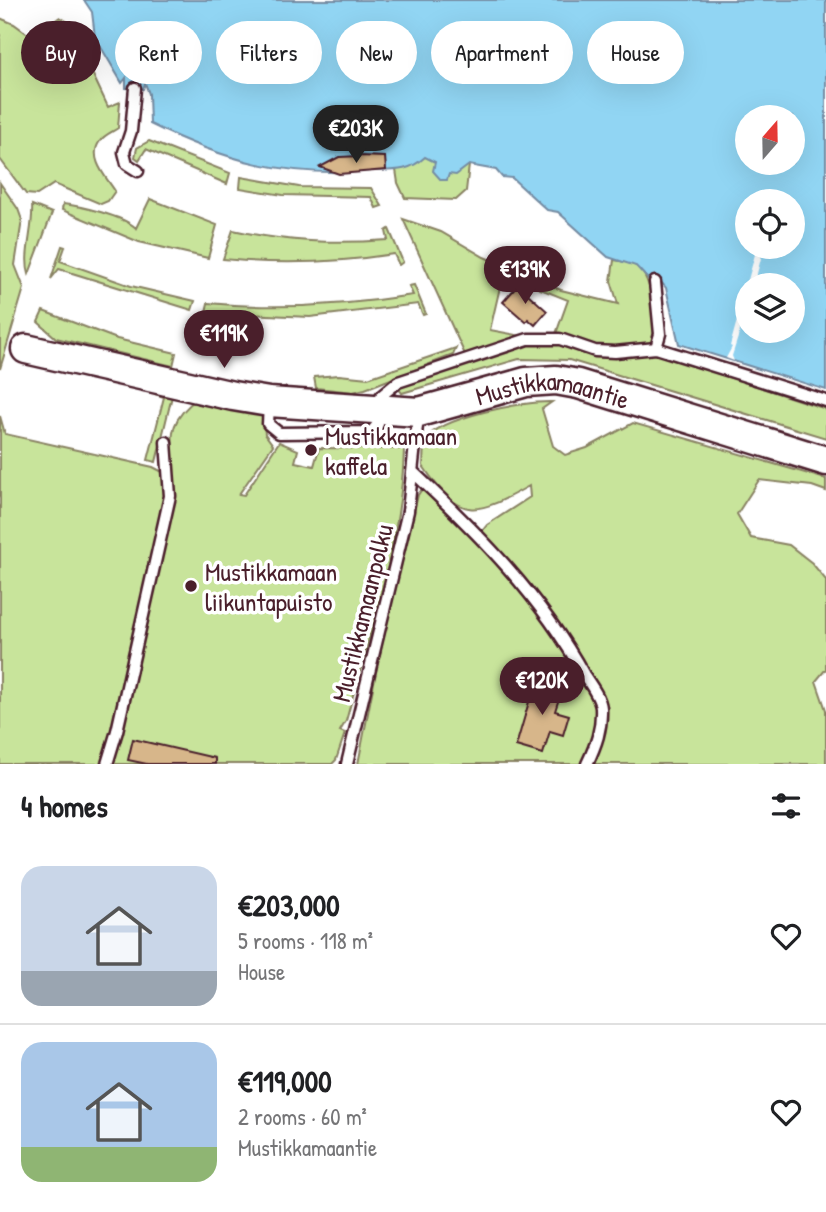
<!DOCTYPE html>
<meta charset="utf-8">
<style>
:root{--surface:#fff;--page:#f6f6f6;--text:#202124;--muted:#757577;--line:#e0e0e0;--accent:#4a1f2b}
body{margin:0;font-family:"Patrick Hand",sans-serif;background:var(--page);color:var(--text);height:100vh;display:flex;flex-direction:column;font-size:26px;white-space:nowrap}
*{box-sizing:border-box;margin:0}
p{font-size:23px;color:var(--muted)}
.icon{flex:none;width:38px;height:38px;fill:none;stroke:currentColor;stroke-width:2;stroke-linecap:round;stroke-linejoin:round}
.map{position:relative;height:764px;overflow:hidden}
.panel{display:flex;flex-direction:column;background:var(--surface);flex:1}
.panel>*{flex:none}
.hud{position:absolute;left:21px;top:21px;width:784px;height:63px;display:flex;gap:14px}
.needle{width:46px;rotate:20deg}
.tools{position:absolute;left:735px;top:105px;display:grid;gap:14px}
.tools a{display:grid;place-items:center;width:70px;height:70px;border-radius:50%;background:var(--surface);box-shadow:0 7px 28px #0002;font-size:35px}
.price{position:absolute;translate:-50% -60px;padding:0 16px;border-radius:24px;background:var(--accent);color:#fff;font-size:23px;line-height:46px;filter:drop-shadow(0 2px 4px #0008)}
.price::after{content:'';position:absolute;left:50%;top:42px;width:21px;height:16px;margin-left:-10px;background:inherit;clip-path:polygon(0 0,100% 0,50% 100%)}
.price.selected{background:#222;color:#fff}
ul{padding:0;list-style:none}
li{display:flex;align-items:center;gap:21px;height:175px;padding:0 21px}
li+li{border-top:2px solid var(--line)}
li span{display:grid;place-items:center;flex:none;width:196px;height:140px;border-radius:21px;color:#555}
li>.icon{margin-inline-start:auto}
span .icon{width:84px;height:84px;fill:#fffc;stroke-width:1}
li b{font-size:30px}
h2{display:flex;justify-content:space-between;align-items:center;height:84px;padding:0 21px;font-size:30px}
.tag{padding:0 24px;border-radius:32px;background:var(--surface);box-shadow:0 7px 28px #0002;font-size:24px;line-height:63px}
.tag.selected{background:var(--accent);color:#fff}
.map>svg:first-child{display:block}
.green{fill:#c8e49b;stroke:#898263;stroke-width:2;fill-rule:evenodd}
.water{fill:#91d5f3;stroke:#758ca3;stroke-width:2;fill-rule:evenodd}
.pier{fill:#fff}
.building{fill:#d7b68a;stroke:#4a1f2b;stroke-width:2}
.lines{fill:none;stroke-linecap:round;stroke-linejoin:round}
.lane-casing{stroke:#4a1f2b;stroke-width:15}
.secondary-casing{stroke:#4a1f2b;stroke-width:33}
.lane{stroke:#fff;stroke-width:10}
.secondary{stroke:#fff;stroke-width:28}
.poi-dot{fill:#4a1f2b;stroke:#fff;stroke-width:2.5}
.labels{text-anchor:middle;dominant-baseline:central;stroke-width:7;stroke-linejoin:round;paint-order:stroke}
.street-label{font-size:26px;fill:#4a1f2b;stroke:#fff}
.poi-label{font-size:26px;fill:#4a1f2b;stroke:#fff;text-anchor:start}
</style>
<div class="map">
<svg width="826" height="764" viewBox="0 0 826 764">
<rect width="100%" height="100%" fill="#fff"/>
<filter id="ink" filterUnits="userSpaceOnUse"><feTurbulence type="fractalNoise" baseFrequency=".0143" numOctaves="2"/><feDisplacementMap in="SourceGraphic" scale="14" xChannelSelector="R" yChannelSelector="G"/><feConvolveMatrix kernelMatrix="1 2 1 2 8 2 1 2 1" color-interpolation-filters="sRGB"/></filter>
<g filter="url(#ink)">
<!-- green -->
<path class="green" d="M60,17L78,28L77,41L108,107L120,102L118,128C112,132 104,135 100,141C87,158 107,178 115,191L108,201L101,204L54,184L37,195L26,194L0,159V18L14,24L32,37Z
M412,35L469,165L466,191L456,200L405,198L398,183L396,170Z
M149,141L230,173L227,184L146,149L139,160L135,157L137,148Z
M241,177L299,187L371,188L382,206L376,208L371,197L283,195L240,188Z
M0,183L18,209L22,220L15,265L24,288L0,369Z
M150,199L217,225L208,258L139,242L62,210L63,204C81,206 123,216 136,228Z
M32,205L52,213L29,274C23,254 34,228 32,205Z
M403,219L441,232L484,257L561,290L618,304L611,281L614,260C621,261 631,263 636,266C656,279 655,332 652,352L826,409V438L569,360L519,359L402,393L399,389L402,386L467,359ZM503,274L568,300L553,342L490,330Z
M389,229L403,262L399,265L394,254C336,263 282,265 223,259L233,230C286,242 334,244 388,240L386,231Z
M62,246L65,247L60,261L131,286L195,301L192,310L59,269L51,279Z
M414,285L426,314L423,315L418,304L310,317L206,312L208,303C278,310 343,306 413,295L409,286Z
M43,311L117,339L176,353L173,366L56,338L38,322Z
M456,348L453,355L365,389L353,392L316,388L314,377L339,375L368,378Z
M157,388L172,396L156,462L148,460L164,397L155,394Z
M199,397L262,409L265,434L273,445L239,494L244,495L279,442L298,450L295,462L314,466L319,448L404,449C402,540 370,632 346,721L340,731L345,733L336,760L332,764H0V416L5,434L153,467L174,478C173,439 164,423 199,397Z
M552,402L542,409L553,446L565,455L587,448L633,423L826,479V491L812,486L759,480L737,514L751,538L789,545L812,563L826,580V669L816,681L826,710V764H358L379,657L418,495L422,489L475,540L487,525L530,497L529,486C475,516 461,522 423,466L424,440C442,417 523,401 552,402Z"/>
<!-- water -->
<path class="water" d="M84,0H826V390L679,344L666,288L662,283L648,279L636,266L608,257L558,212L547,210L512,178L502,177L496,170L469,165L456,175L449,174L447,180H441L433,171L435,162L425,157C408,173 392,170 369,171C285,177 225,161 150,124L149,94L145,83L143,89L126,88V78L122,83L95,37L92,12ZM747,117H793V163H747ZM747,201H793V247H747ZM747,285H793V331H747Z"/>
<!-- pier -->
<path class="pier" d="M757,247H764L754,285H747V309L732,356L734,361L726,358L732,347L730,346Z"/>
<!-- building -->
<path class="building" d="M360,156L385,157L386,170L339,174L320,167L339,157Z
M518,285L547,311L535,325L528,319L526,322L503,302Z
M536,678L563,686L555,711L569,715L563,735L550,731L543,754L516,746Z
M133,739L215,758V764H147L128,760Z"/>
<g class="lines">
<!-- lane casing -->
<g class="lane-casing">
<path id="lane" d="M135,88L131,131L124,152L127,164L138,171
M655,282L660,334L656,348
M269,404L268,424L279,433L371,432L378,424L381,396L398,382L528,339H560L595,351L615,352L656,348L826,401
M413,472C478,533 541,596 584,675C590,684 600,697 601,708C602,729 596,745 587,764
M107,764L117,731L170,496L166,442
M347,764L408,511L418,416"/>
</g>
<!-- secondary casing -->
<g class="secondary-casing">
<g id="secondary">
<path id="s1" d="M26,349L233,396L269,402L419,412L526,382L556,380L578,384L826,461"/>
</g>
</g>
<!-- lane -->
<use href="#lane" class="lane"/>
<!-- secondary -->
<use href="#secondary" class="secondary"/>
</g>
</g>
<!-- markers -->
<g class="poi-dot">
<circle cx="311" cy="450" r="7"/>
<circle cx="191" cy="586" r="7"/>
</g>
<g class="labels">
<!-- street labels -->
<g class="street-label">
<text stroke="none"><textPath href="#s1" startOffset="537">Mustikkamaantie</textPath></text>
<text transform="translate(362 613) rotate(-76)">Mustikkamaanpolku</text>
</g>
<!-- poi labels -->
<g class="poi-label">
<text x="325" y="435">Mustikkamaan<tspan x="325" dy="30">kaffela</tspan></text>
<text x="205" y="571">Mustikkamaan<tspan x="205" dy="30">liikuntapuisto</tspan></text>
</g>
</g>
</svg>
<div class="tools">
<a><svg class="needle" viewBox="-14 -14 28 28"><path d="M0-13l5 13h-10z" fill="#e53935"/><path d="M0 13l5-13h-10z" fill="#757577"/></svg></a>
<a><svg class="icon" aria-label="locate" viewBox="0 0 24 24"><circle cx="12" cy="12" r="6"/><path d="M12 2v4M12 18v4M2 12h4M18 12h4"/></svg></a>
<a><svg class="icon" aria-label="layers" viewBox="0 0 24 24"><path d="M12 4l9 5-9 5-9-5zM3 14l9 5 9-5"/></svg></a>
</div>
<b class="price selected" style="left:356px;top:165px">€203K</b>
<b class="price" style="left:525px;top:306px">€139K</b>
<b class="price" style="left:224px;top:370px">€119K</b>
<b class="price" style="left:542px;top:717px">€120K</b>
<div class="hud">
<a class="tag selected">Buy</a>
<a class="tag">Rent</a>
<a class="tag">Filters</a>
<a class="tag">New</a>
<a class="tag">Apartment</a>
<a class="tag">House</a>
</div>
</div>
<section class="panel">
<h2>4 homes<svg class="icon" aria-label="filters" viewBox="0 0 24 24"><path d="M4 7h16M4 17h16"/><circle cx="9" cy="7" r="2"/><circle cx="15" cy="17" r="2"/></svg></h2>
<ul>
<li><span style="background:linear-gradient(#c9d6e8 75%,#9aa5b1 0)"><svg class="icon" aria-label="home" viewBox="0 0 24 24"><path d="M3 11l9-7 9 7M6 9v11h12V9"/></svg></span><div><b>€203,000</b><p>5 rooms · 118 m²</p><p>House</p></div><svg class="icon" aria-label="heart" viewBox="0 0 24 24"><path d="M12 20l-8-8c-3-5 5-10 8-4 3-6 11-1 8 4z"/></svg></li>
<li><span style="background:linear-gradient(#a9c7e8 75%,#8fb573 0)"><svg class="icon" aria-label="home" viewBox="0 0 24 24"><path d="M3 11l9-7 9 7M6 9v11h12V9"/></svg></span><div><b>€119,000</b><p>2 rooms · 60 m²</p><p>Mustikkamaantie</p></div><svg class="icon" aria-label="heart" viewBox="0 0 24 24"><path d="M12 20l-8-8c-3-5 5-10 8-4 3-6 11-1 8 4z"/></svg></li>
</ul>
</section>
